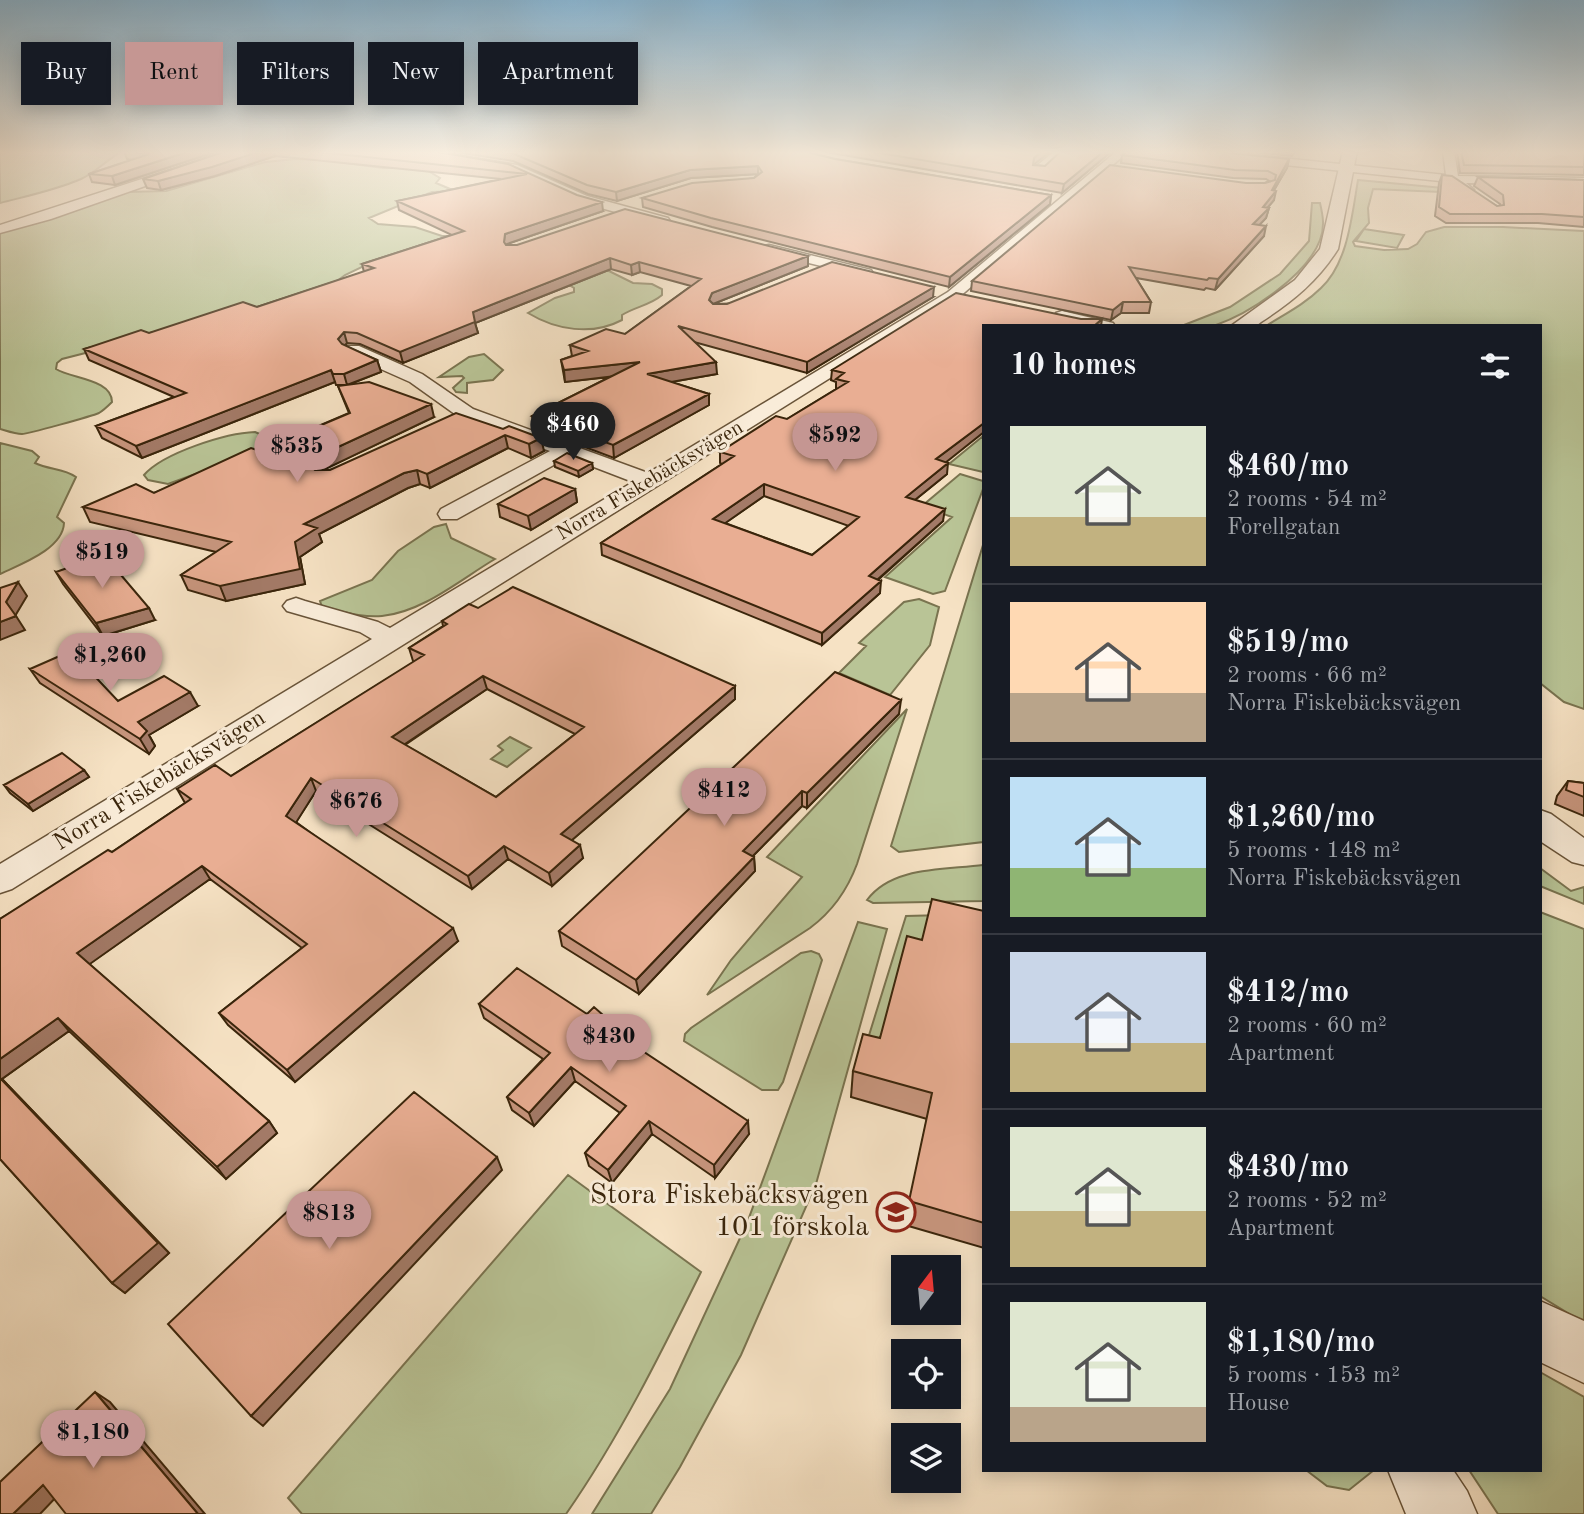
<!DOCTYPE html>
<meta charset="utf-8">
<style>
:root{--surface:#171b24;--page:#20242c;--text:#f1f3f6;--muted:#9ea1a6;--line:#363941;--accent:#c59692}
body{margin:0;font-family:"Old Standard TT",serif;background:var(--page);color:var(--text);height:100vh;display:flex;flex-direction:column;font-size:26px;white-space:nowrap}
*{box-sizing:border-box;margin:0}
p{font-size:23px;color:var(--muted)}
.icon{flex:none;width:38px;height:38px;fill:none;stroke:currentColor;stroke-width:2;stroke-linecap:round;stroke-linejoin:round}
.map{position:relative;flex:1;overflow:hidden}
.drawer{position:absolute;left:982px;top:324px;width:560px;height:1148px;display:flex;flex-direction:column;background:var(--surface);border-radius:0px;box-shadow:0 4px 18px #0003}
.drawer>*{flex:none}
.banner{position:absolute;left:21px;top:42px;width:665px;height:63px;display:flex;gap:14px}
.needle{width:46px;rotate:16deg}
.controls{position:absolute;left:891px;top:1255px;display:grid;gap:14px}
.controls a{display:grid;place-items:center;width:70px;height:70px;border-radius:0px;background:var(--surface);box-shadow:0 4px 18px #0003;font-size:35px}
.price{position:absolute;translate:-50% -60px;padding:0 16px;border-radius:24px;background:var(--accent);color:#111;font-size:23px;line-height:46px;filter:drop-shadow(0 2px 4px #0008)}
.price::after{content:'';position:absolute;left:50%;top:42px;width:21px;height:16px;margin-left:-10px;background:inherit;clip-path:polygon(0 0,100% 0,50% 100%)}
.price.on{background:#222;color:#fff}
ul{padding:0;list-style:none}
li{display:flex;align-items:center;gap:21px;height:175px;padding:0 28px}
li+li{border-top:2px solid var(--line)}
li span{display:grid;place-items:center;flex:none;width:196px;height:140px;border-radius:0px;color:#555}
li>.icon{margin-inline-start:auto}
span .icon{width:84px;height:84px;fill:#fffc;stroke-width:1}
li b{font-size:30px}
h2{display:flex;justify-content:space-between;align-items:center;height:84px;padding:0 28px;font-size:30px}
.chip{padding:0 24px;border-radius:0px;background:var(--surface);box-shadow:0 4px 18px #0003;font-size:24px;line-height:63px}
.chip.on{background:var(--accent);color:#111}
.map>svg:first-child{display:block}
.green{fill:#b9c496;stroke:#7a7450;stroke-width:2}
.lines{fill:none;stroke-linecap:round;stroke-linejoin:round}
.minor-casing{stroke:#695439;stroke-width:3}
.tertiary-casing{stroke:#695439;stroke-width:3}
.minor{fill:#f9ecd9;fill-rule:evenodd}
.tertiary{fill:#f9ecd9;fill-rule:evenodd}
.wall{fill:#c8967e;stroke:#3a250b;stroke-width:2;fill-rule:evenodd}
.shaded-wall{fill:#a37a67;stroke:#3a250b;stroke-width:2}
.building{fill:#e9ae93;stroke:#3a250b;stroke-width:2;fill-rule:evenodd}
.labels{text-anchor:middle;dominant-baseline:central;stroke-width:6;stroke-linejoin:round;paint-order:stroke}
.far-street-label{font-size:21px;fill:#3a250b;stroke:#f9ecd9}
.street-label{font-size:24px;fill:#3a250b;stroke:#f9ecd9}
.near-poi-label{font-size:28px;fill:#3a250b;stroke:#f9ecd9;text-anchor:end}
</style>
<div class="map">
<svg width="1584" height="1514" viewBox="0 0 1584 1514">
<rect width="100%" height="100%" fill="#f6e2c4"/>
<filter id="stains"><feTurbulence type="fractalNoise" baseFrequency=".00286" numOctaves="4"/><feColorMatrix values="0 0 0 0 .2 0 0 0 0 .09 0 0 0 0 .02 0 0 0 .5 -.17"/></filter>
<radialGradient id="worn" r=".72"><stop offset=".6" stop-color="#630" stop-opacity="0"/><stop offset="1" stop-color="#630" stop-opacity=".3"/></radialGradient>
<!-- green -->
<path class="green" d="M0,151H123C108,158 98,171 81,179C56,190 27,196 0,203Z
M296,159L323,160L383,168H423L440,178L436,183L455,191L432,192L369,218L378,224L415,227L442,236H456L605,269L633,283L652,284L662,289V295C651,305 634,307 622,315V320C592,336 556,330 528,313L555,298L574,292V288L569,285L494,265L368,264L345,275L321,293L62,359L57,363L56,369C72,379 112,379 112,402C108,406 104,410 99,413C92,416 28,434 22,434C15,434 7,431 0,429V231L125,192L166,191L265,162Z
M1358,180L1454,189L1441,192L1373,189L1368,208L1369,223L1353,242L1355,246L1384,250L1408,249L1417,244L1426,232L1444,227H1503L1584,231V709L1564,702L1540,683V326H1266C1285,314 1305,304 1321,288C1348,263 1352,215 1358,180Z
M1312,203H1320C1323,216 1325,227 1320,240C1307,275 1251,313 1216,325C1207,328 1194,326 1184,325L1230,307L1280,274L1309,241Z
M1364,229L1404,235L1397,248L1356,241Z
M484,354L503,370L493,380L467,383V393L456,392L453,388L464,378L462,376L439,377L469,357Z
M255,432L280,443L168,484L148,480L144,475C163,453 226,433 255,432Z
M983,436V472L949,464Z
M0,443L32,451L39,457L35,463C49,470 63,468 76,477L57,517L64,523C63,549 21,564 0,574Z
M960,474L983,481V489L945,591L933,594L885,577L952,517L922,506Z
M446,524L451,538L495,559C461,579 423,612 382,616C362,618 341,611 322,607L320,601L372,580L398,551L434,527Z
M983,545V842L899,852L891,846Z
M919,599L939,607L930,645L890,695L839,673L866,646L859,643L904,602Z
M907,709L857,864C847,891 833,911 810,928L707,995L731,960L802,877L767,857Z
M510,737L531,748L507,767L491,759L503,750L498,746Z
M983,865V901L873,903L867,900C892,866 945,870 983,865Z
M1540,868L1571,891L1584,887V904L1540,886Z
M1540,912L1584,929V1323L1540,1296Z
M983,914L900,1039L866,1045L906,916Z
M858,922L887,929L816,1184L741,1355L680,1467L651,1514H592L670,1389L747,1223Z
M811,951L819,954L822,960L783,1082L778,1090H762L684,1041L685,1034L691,1028L801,953Z
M568,1175L701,1272C660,1355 619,1438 566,1514H302L288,1498Z
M1540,1372L1584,1397V1514H1498L1469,1470H1540Z
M1306,1470H1374L1349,1490L1327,1486Z"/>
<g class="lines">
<!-- minor casing -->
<g class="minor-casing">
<path id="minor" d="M228,151H245L51,219L0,233V225Z
M400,151H430L517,165L587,196L668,218L670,221L663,225L579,202L510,170Z
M1055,151H1067L1042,172H1034V168Z
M1117,151H1129L958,298L12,889L0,893V864L372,639L360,632L287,611L283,606L287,601L296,598L305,601L378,622L390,628L633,482L568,457L457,519H441L438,514L441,509L550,451L459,417L410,382L347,354L344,350L347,346H359L422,374L473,409L648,473L948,292Z
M1174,151H1215L1446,175L1443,151H1454L1458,176L1584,178V186L1466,183L1474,190L1468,194L1450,182L1179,154Z
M769,245L871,270L873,273L866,277L764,252V246Z
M1062,311L1113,323L1115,326H1083L1056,319L1054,316L1056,313Z
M1540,810L1551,814L1584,838V865L1572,862L1540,841Z"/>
</g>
<!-- tertiary casing -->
<g class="tertiary-casing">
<path id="tertiary" d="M1343,151H1357L1338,249C1318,281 1292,302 1261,322L1256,326H1231L1295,280L1320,249Z
M1540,1301L1584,1321V1383L1540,1362Z
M1388,1470H1453L1467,1491L1477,1514H1406Z"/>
</g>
<!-- minor -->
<use href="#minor" class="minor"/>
<!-- tertiary -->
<use href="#tertiary" class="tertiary"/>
</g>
<!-- wall -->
<path class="wall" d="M124,151H218L115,185L92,182L89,174L132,160L127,159Z
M226,151H433L508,164L603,211L507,244V245L808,266L713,304L933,297L807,373L694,342L717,374L671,382L709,394V405L614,458L534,428L532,416L610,377L565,382L561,360L572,356L570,345L625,334L691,286L640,272L632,275L611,269L475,323L478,333L403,363L360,344L347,343L345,346L377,360L381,372L348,385L434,417L322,470H330L503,429L544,451L531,458L508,448L430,488L420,484L408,488L319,534L322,542L300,557L305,584L226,601L188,590L181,575L216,552L90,522L83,507L154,493L260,451L349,413L338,386L345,385H336L335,382L142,458L102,438L96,426L174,397L89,360L84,349L257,307L364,272L362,264L452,235L399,210L397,201L501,179L275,156L215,176L161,190L147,188L143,179Z
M450,151H803L835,159L1051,195L1050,204L949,287L712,227L643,207L642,198L754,178L758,174L691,178L617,201L588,194L513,161Z
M820,151H947L952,154L1033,165L1045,166L1112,151L1062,193Z
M1244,151H1295L1292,156Z
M1457,151H1584V175L1460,173Z
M1122,155L1289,159L1287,168L1274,190V200L1267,208H1269L1266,218L1259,225L1264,236L1215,290L1206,288L1204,290L1136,278L1151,302L1149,313H1121L1111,320L971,291L972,281L1246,183H1265L1269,181L1266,179L1233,178L1121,163Z
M1442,175L1497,206H1500V204L1474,186L1478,177L1584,180V227L1538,223H1446L1435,216L1439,183Z
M984,326L946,462L947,474L915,500L943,521L878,580L880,593L822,645L602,555L601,543L722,464L720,463V452L787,419L836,389V382L831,380L832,370ZM764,496L849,526L812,555L725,523Z
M554,461L592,463L593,469L579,477L555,467Z
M575,489L577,502L531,530L500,517L498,504Z
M56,572L155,620L103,636L63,584Z
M478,608L735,686V699L572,840L583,858L552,886L508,859L472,889L316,791L296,822L458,941L295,1082L228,1025L219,1013L302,948L210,879L89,964L269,1121L277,1133L226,1179L69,1031L2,1079L169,1253L125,1293L112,1283L0,1159V919L112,852L185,803L177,789L231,776L414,662L413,661L409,648L443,626L442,621ZM487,689L575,734L496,797L405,745Z
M30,669L118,701L198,706L149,735L155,746L149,754L40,683Z
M899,714L807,808L802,806L753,856L754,857L755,871L639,994L562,946L559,931Z
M84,770L89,777L33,811L10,793L4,785Z
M1568,781L1584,783V816L1555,804L1557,796Z
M984,911V1248L905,1225L927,1119L851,1097L853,1071L880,1038L922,940Z
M479,1004L587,1014L612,1023L614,1032L749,1134L715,1178L652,1134L612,1183L589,1166L585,1153L620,1113L575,1081L534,1126L512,1110L507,1097L543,1059L484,1018Z"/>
<!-- shaded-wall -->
<path class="shaded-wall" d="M190,151H218L115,185L112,176Z
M261,151H274L275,156L215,176L161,190L158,181Z
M1042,151H1051L1032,166L1034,158Z
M1104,151H1112L1062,193L1064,184Z
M1289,159L1287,168L1269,199L1272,190Z
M758,166V174L691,178L617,201L616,192L690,170Z
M1276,191L1274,200L1260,217L1263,207Z
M1051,195L1050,204L949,287L950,277Z
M602,202L603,211L507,244L505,252L504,242L505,234Z
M1269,208L1266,218L1251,234L1253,224Z
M1266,226L1264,236L1215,290L1218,279Z
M808,256V266L713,304L709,300L712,293Z
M610,258L611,269L475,323L478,333L403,363L400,352L473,312Z
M639,262L640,272L632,275L631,265Z
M934,287L933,297L807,373V362Z
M1123,302L1121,313L1111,320L1113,310Z
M1102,319L1101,326H1094Z
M344,332L347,343L341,350L338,339Z
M377,360L381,372L347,385L344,374Z
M640,362L641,373L565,382L564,370Z
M716,362L717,374L648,386L647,374Z
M331,370L335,382L142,458L136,446Z
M709,394V405L614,458L613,445Z
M431,404L434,417L319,472L313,478L308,464L314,458Z
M984,423V432L935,471L936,459Z
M505,435L508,448L430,488L427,474Z
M541,438L544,451L531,458L529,444Z
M592,463L593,469L579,477L578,471Z
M948,463L947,474L905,508L906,497Z
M417,470L420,484L408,488L319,534L322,542L300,557L305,584L226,601L220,586L295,542L304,524L404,473Z
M764,484V496L714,531L713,519Z
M575,489L577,502L531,530L528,516Z
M945,509L943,521L868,588L869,576Z
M881,581L880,593L822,645V633Z
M18,582L27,596L15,616L6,602Z
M149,608L155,620L103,636L96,623Z
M16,616L25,630L0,640V622Z
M483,676L487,689L396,750L392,737Z
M735,686V699L564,847L561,834Z
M190,692L198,706L149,735L155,746L149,754L140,739L138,722Z
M901,700L899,714L807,808V793Z
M84,770L89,777L33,811L28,804Z
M311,778L316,791L292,829L286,816Z
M802,791V806L744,865L743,851Z
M580,845L583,858L552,886L549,873Z
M504,846L508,859L472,889L468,876Z
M754,857L755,871L639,994L636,980Z
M202,866L210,879L87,966L77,953Z
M453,928L458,941L295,1082L287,1070Z
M58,1018L69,1031L2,1079L169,1253L125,1293L112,1283L0,1078V1059Z
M612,1023L615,1038L608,1028Z
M571,1067L575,1081L534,1126L529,1113Z
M269,1121L277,1133L226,1179L217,1167Z
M649,1121L652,1134L612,1183L608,1170Z
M748,1121L749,1134L715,1178L714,1165Z
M497,1157L502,1170L263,1426L251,1416Z
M95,1392L110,1402L205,1514H198Z
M43,1485L60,1493L40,1514H13Z"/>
<!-- building -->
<path class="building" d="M127,151H190L112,176L89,174L149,154Z
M226,151H261L212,167L158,181L143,179Z
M310,151H433L508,164L577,195L602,202L505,234L504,242L506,245H517L625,209L808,256L712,293L709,300L713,304H727L832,262L934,287L807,362L678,326L716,362L647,374L709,394L613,445L532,416L640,362L564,370L561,360L588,351L570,345L606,329L625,334L701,279L639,262L631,265L610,258L473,312L475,322L400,352L357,333L344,332L338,339L342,344L377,360L344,374H333L331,370L136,446L96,426L186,393L84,349L141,330L149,333L243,302L257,307L374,268L362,264L464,231L397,201L527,174Z
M501,151H803L835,159L1051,195L950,277L711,218L642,198L692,183L754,178L762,172L758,166L690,170L616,192L587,185L512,153Z
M868,151H947L952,154L955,151H1042L1034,158L1033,165L1045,166L1061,151H1104L1064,184Z
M1126,151H1210L1289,159L1272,190L1276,191L1263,207L1269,208L1253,224L1266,226L1218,279L1209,278L1207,280L1129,267L1151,302H1123L1113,310L972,281L1110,165L1246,183H1265L1275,180L1276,175L1268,171L1235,170L1122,155Z
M1461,151H1584V167L1464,165Z
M1442,175L1452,176L1497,206L1504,205L1503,195L1478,177L1584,180V217L1542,214H1450L1439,207Z
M956,293L1081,319H1102L1094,326H984V423L936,459L948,463L906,497L945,509L869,576L881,581L822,633L601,543L734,456L720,452L776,416L787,419L848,382L836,379L844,373L832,370ZM764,484L859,517L812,555L713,519Z
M369,382L431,404L314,458L308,464L315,470H330L456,413L503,429L509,426L541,438L529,444L505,435L427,474L417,470L404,473L304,524L317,528L295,542L300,569L220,586L181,575L231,542L83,507L136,484L154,493L251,448L260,451L350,413L338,386Z
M567,453L592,463L578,471L554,461Z
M544,478L575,489L528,516L498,504Z
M104,555L149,608L96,623L56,572Z
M18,582L6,602L16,616L0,622V588Z
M513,587L735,686L561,834L580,845L549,873L504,846L468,876L311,778L286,816L453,928L287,1070L219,1013L307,944L202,866L77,953L269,1121L217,1167L58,1018L0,1059V919L108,850L112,852L191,799L177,789L215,765L231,776L424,655L409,648L447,624L442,621L469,604L478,608ZM483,676L584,727L496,797L392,737Z
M71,651L118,701L164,676L190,692L138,722L147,731L140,739L30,669Z
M835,672L901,700L807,793L802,791L743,851L754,857L636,980L559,931Z
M62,753L84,770L28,804L4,785Z
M1568,781L1584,783V797L1566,790Z
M932,899L984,911V1223L909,1201L932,1093L853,1071L863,1034L880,1038L907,936L922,940Z
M517,968L587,1014L594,1007L612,1023L608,1028L748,1121L714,1165L649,1121L608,1170L585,1153L626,1106L571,1067L529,1113L507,1097L550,1053L479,1004Z
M0,1078L158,1243L112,1283L0,1159Z
M414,1092L497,1157L251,1416L168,1324Z
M95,1392L198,1514H66L43,1485L13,1514H0V1482Z"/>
<!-- sky -->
<linearGradient id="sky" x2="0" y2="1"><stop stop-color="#8ab8d6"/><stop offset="0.42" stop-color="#fbf2e4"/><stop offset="1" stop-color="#fbf2e4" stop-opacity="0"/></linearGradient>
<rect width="1584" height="363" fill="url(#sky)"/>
<!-- icons -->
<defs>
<g id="school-ring" transform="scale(2.0125)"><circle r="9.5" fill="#f9ecd9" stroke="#8f2418" stroke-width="1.5"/><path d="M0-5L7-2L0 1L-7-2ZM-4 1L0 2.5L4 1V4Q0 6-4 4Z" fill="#8f2418"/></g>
</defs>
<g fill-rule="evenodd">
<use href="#school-ring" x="896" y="1212"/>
</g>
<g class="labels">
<!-- far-street labels -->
<g class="far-street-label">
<text transform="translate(650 481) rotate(-31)">Norra Fiskebäcksvägen</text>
</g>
<!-- street labels -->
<g class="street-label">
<text transform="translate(160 781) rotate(-32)">Norra Fiskebäcksvägen</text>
</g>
<!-- near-poi labels -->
<g class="near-poi-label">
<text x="869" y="1196">Stora Fiskebäcksvägen<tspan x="869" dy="32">101 förskola</tspan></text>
</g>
</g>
<rect width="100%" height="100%" filter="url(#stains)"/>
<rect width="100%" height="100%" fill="url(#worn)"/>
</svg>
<div class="controls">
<a><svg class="needle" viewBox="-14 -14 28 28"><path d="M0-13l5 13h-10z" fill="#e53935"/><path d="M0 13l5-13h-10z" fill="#9ea1a6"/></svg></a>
<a><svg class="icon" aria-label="locate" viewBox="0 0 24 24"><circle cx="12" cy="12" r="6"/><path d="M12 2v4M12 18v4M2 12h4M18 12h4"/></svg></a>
<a><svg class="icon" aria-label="layers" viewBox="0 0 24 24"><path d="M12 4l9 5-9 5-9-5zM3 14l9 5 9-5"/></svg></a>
</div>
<b class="price on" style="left:573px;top:462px">$460</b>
<b class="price" style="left:835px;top:473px">$592</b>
<b class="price" style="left:297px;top:484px">$535</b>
<b class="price" style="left:102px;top:590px">$519</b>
<b class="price" style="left:110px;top:693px">$1,260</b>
<b class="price" style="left:724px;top:828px">$412</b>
<b class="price" style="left:356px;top:839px">$676</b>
<b class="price" style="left:609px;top:1074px">$430</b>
<b class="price" style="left:329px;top:1251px">$813</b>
<b class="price" style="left:93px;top:1470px">$1,180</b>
<div class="banner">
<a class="chip">Buy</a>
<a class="chip on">Rent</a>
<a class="chip">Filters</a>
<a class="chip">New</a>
<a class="chip">Apartment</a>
</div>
<section class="drawer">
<h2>10 homes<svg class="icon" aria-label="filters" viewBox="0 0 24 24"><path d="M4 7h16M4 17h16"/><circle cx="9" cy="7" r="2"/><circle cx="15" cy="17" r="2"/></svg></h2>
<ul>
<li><span style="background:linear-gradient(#dfe7d0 65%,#c2b280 0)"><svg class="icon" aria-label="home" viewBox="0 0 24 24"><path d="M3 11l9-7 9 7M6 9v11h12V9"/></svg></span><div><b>$460/mo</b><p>2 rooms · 54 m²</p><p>Forellgatan</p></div></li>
<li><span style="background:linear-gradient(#ffd9b3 65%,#b9a48a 0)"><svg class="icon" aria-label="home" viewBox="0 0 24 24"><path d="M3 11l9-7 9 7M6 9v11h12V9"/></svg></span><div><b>$519/mo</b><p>2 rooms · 66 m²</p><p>Norra Fiskebäcksvägen</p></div></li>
<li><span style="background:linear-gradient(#bfe0f5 65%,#8fb573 0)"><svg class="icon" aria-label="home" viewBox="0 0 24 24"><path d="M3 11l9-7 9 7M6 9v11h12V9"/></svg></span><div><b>$1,260/mo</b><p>5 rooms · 148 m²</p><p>Norra Fiskebäcksvägen</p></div></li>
<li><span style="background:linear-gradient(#c9d6e8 65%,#c2b280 0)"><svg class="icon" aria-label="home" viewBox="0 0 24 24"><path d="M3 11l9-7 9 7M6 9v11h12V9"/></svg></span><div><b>$412/mo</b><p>2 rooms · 60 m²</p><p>Apartment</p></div></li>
<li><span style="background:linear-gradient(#dfe7d0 60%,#c2b280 0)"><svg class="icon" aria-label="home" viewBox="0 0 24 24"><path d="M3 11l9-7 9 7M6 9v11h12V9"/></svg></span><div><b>$430/mo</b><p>2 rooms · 52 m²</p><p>Apartment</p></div></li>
<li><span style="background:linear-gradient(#dfe7d0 75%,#b9a48a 0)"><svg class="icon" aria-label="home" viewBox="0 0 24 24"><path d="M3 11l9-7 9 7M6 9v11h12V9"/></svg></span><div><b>$1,180/mo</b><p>5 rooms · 153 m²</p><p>House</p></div></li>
</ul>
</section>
</div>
